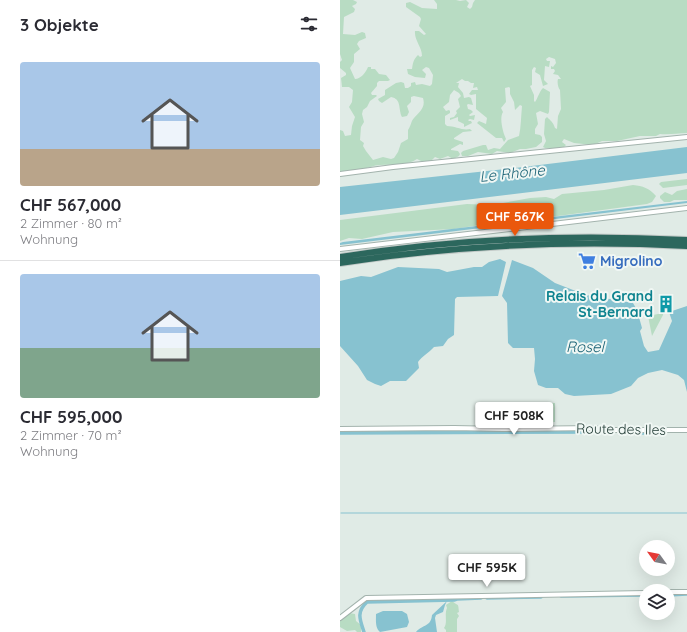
<!DOCTYPE html>
<html lang="de">
<meta charset="utf-8">
<style>
:root{--surface:#fff;--page:#f2f2f3;--text:#2b2b33;--muted:#7c7c81;--line:#e1e1e2;--accent:#ea580c}
body{margin:0;font-family:Quicksand,sans-serif;background:var(--page);color:var(--text);height:100vh;display:flex;flex-direction:column;font-size:15px;white-space:nowrap}
*{box-sizing:border-box;margin:0}
p{font-size:13px;color:var(--muted)}
.icon{flex:none;width:22px;height:22px;fill:none;stroke:currentColor;stroke-width:2;stroke-linecap:round;stroke-linejoin:round}
.map{position:relative;flex:1;overflow:hidden}
.sheet{display:flex;flex-direction:column;background:var(--surface);width:340px}
.sheet>*{flex:none}
.needle{width:26px;rotate:303deg}
.tools{position:absolute;left:299px;top:540px;display:grid;gap:8px}
.tools a{display:grid;place-items:center;width:36px;height:36px;border-radius:50%;background:var(--surface);box-shadow:0 4px 16px #0002;font-size:20px}
.price{position:absolute;translate:-50% -34px;padding:0 9px;border-radius:4px;background:#fff;color:#222;font-size:13px;line-height:26px;filter:drop-shadow(0 1px 2px #0008)}
.price::after{content:'';position:absolute;left:50%;top:24px;width:12px;height:9px;margin-left:-6px;background:inherit;clip-path:polygon(0 0,100% 0,50% 100%)}
.price.active{background:var(--accent);color:#fff}
ul{padding:0;list-style:none}
li{display:grid;align-content:center;gap:8px;height:212px;padding:0 20px}
li+li{border-top:1px solid var(--line)}
li span{display:grid;place-items:center;height:124px;border-radius:4px;color:#555}
li>.icon{margin-inline-start:auto}
span .icon{width:72px;height:72px;fill:#fffc;stroke-width:1}
li b{font-size:17px}
h2{display:flex;justify-content:space-between;align-items:center;height:48px;padding:0 20px;font-size:17px}
main{display:flex;flex:1;min-height:0}
.map>svg:first-child{display:block}
.green{fill:#b8dcc3}
.water{fill:#87c2d0}
.lines{fill:none;stroke-linecap:round;stroke-linejoin:round}
.stream{stroke:#87c2d0;stroke-width:1}
.canal{stroke:#87c2d0;stroke-width:3.5}
.minor-casing{stroke:#a3b3ad;stroke-width:6}
.highway-casing{stroke:#c1c8c6;stroke-width:8}
.minor{stroke:#fff;stroke-width:4}
.highway{stroke:#2c675d;stroke-width:6}
.labels{text-anchor:middle;dominant-baseline:central;stroke-width:4;stroke-linejoin:round;paint-order:stroke}
.shop-label{font-size:14px;font-weight:bold;fill:#366cbe;stroke:#f0f7f4;text-anchor:start}
.culture-label{font-size:14px;font-weight:bold;fill:#0d838f;stroke:#f0f7f4;text-anchor:end}
.street-label{font-size:14px;fill:#213b35;stroke:#f0f7f4}
.water-label{font-size:15px;font-style:italic;fill:#1b6376;stroke:#f0f7f4}
</style>
<main>
<section class="sheet">
<h2>3 Objekte<svg class="icon" aria-label="filters" viewBox="0 0 24 24"><path d="M4 7h16M4 17h16"/><circle cx="9" cy="7" r="2"/><circle cx="15" cy="17" r="2"/></svg></h2>
<ul>
<li><span style="background:linear-gradient(#a9c7e8 70%,#b9a48a 0)"><svg class="icon" aria-label="home" viewBox="0 0 24 24"><path d="M3 11l9-7 9 7M6 9v11h12V9"/></svg></span><div><b>CHF 567,000</b><p>2 Zimmer · 80 m²</p><p>Wohnung</p></div></li>
<li><span style="background:linear-gradient(#a9c7e8 60%,#7fa58c 0)"><svg class="icon" aria-label="home" viewBox="0 0 24 24"><path d="M3 11l9-7 9 7M6 9v11h12V9"/></svg></span><div><b>CHF 595,000</b><p>2 Zimmer · 70 m²</p><p>Wohnung</p></div></li>
</ul>
</section>
<div class="map">
<svg width="347" height="632" viewBox="0 0 347 632">
<rect width="100%" height="100%" fill="#e0ebe6"/>
<!-- green -->
<path class="green" d="M0,0H13L17,2L16,4L12,6L15,9L14,12L4,17L3,34L15,35L22,32L25,33L26,38L19,41L17,44L20,49L14,54V62L10,68L15,79C21,79 26,72 28,67H31V69H35L39,74L46,75L50,80L48,81H39L37,83V86L31,93L32,95H36L37,96L30,101L27,107L23,110L22,114L24,122L21,127L20,140L24,143L23,146L26,151L33,160L43,157L51,159L54,158L58,152L61,143L68,139V130C71,126 71,121 74,118C79,112 86,108 83,98L74,96L71,97V102L67,106L69,112L67,116L62,117C58,109 62,99 51,97L42,103L39,101L38,99L45,95V90L56,83L61,82L64,83L65,88H68L71,86V83L75,82L76,85L82,84L90,86L92,84L93,75L89,68L86,67L82,70L86,74L85,78L75,77L68,74L67,69H72C73,63 73,60 78,55L80,57L82,56C82,47 74,40 75,31H79L84,35L86,34L79,26L81,19L80,17L66,7V3L70,2L82,8L97,9V4L94,0H116L120,1L126,0L129,3L127,7L130,9L132,7L133,3L135,0H347V133C338,133 329,135 320,134L316,136H300L277,141H262L253,145L234,143L224,139L222,142L226,145L223,148H205L203,147L206,141L204,134L205,119L207,117C211,121 213,122 215,128L217,129L218,116L221,109L220,90C218,88 217,82 218,79H221L218,75L213,74L215,71L214,69H211V66L213,67L216,63L215,59L209,57L206,59L207,61H210L209,67L205,66L204,80L208,84L203,86L200,75L195,72L196,68L194,67L192,70V85L190,86L194,95V101L195,102C198,98 199,92 203,88L210,92L209,112L208,114L200,111L196,113L198,124L195,129V134L200,135L202,137V142L196,147L186,149H180L170,153L157,151L152,154L138,152L128,156H122L121,153L123,151L143,145H146L148,150L154,148L160,149L168,140L179,136C181,127 181,116 182,106L180,105L175,110L174,102L170,94V88L169,87L165,88L166,102L161,108L163,112C159,118 163,133 166,139L164,142L162,138H156L137,123L139,121L146,124L147,118L136,109V94L131,95L129,94L132,90H138L137,87L133,88L134,83H131L128,81H125L122,79L116,83H119L118,87L123,93L124,98L129,97L131,98L133,105L128,104L127,105L128,109L131,110L133,112L129,115L130,116L135,115L134,120L130,119L128,120L129,121H131L132,123L124,127V124L118,121V117L110,120V118L114,117L117,113L116,111L120,107L118,99L121,96L119,93L114,90L110,95L109,102L103,107L106,111L109,110L110,111V113L105,116V124L107,126C115,126 123,131 130,129L132,131L123,132L114,138V139L123,142V145L120,144L111,149V150L118,151L120,154L119,156L113,159L108,156L100,159L95,157L91,161H81L77,159C67,166 52,164 40,165C34,165 28,168 22,169C14,170 8,171 0,174V130L3,131L5,136L11,135L12,126L15,117L9,107L12,102L13,90L9,87H2L1,78L6,75V73L0,68V62L2,60L0,54Z
M347,179V185L323,188L319,184L321,182Z
M293,185C303,186 309,188 316,196L312,202L307,204L218,216L180,219L114,229L53,232L22,239L9,238L0,241V220L127,204L152,205L190,198L206,197L214,199L222,194L264,190Z
M347,189V200H334L330,202H324L320,198V196L325,192L332,195L337,191Z
M323,313V315L312,336L308,316Z
M191,403H215V422H191Z
M164,407H184L183,423H163Z
M112,601C119,607 118,602 119,612L117,613L119,616L117,619V632H106V630L104,628C108,622 104,615 107,608L106,605Z
M9,613L15,614L16,621L21,625V632H17L15,630L7,631L0,627V620Z"/>
<!-- water -->
<path class="water" d="M347,147V173L0,215V187L175,168Z
M347,201V203L0,245V243L3,242Z
M160,259L166,262L158,296L117,297L115,299L114,335L108,339L103,346L94,347C89,353 82,356 78,362L79,368L66,381H50L41,386L35,384L27,380L18,366L0,346V281L21,276L31,277L58,267L99,269L107,272L134,267H142L149,262Z
M172,260L193,268L215,283L246,295L293,303L297,310L302,328L300,331L304,346L308,352L319,350L332,321L329,312L347,306V392L344,380L338,375L322,370L308,373L298,378L291,386L271,394L234,396L225,394L218,388H206L198,385L194,371L195,359L194,348H173L168,343L167,303L162,296Z
M107,601L105,605L103,612L96,615L95,618L97,632H76C83,624 91,627 92,615Z
M43,611H62L67,614L69,622L67,627L40,632C35,628 36,620 36,614Z"/>
<g class="lines">
<!-- stream -->
<path class="stream" d="M1,513H347"/>
<!-- canal -->
<path class="canal" d="M0,433L262,432
M284,433H315
M328,595L347,594
M221,596L306,595
M147,598L201,597
M24,632C20,620 16,612 27,602L114,600L117,599L141,598"/>
<!-- minor casing -->
<g class="minor-casing">
<path id="minor" d="M0,174L53,167L347,137
M0,249L347,208
M0,429L114,428L163,429L255,428L262,430H347
M328,592H347
M0,618L26,598L306,593"/>
</g>
<!-- highway casing -->
<g class="highway-casing">
<path id="highway" d="M0,257C116,238 230,234 347,240
M0,263C115,245 231,240 347,246"/>
</g>
<!-- minor -->
<use href="#minor" class="minor"/>
<!-- highway -->
<use href="#highway" class="highway"/>
</g>
<!-- icons -->
<defs>
<g id="supermarket-bare" transform="scale(1.38)"><path d="M-6-5.5h2.5l.6 2H6L4.5 2H-2.5L-4.4-4H-6ZM-1.5 3.2a1.3 1.3 0 1 0 .1 0ZM3 3.2a1.3 1.3 0 1 0 .1 0Z" fill="#3f7fe0" stroke="#f0f7f4" stroke-width="2.5" paint-order="stroke"/></g>
<g id="building-bare" transform="scale(1.38)"><path d="M-4-6H4V6H1V3H-1V6H-4ZM-2.5-4.3h1.7v1.8h-1.7ZM.8-4.3h1.7v1.8H.8ZM-2.5-1h1.7V.8h-1.7ZM.8-1h1.7V.8H.8Z" fill="#0f9aa8" stroke="#f0f7f4" stroke-width="2.5" paint-order="stroke"/></g>
</defs>
<g fill-rule="evenodd">
<use href="#supermarket-bare" x="247" y="261"/>
<use href="#building-bare" x="326" y="304"/>
</g>
<g class="labels">
<!-- shop labels -->
<g class="shop-label">
<text x="260" y="261">Migrolino</text>
</g>
<!-- culture labels -->
<g class="culture-label">
<text x="313" y="296">Relais du Grand<tspan x="313" dy="16">St-Bernard</tspan></text>
</g>
<!-- street labels -->
<g class="street-label">
<text transform="translate(281 429) rotate(1)">Route des Iles</text>
</g>
<!-- water labels -->
<g class="water-label">
<text transform="translate(172 173) rotate(-6)">Le Rhône</text>
<text x="245" y="346">Rosel</text>
</g>
</g>
</svg>
<div class="tools">
<a><svg class="needle" viewBox="-14 -14 28 28"><path d="M0-13l5 13h-10z" fill="#e53935"/><path d="M0 13l5-13h-10z" fill="#7c7c81"/></svg></a>
<a><svg class="icon" aria-label="layers" viewBox="0 0 24 24"><path d="M12 4l9 5-9 5-9-5zM3 14l9 5 9-5"/></svg></a>
</div>
<b class="price active" style="left:175px;top:237px">CHF 567K</b>
<b class="price" style="left:174px;top:436px">CHF 508K</b>
<b class="price" style="left:147px;top:588px">CHF 595K</b>
</div>
</main>
